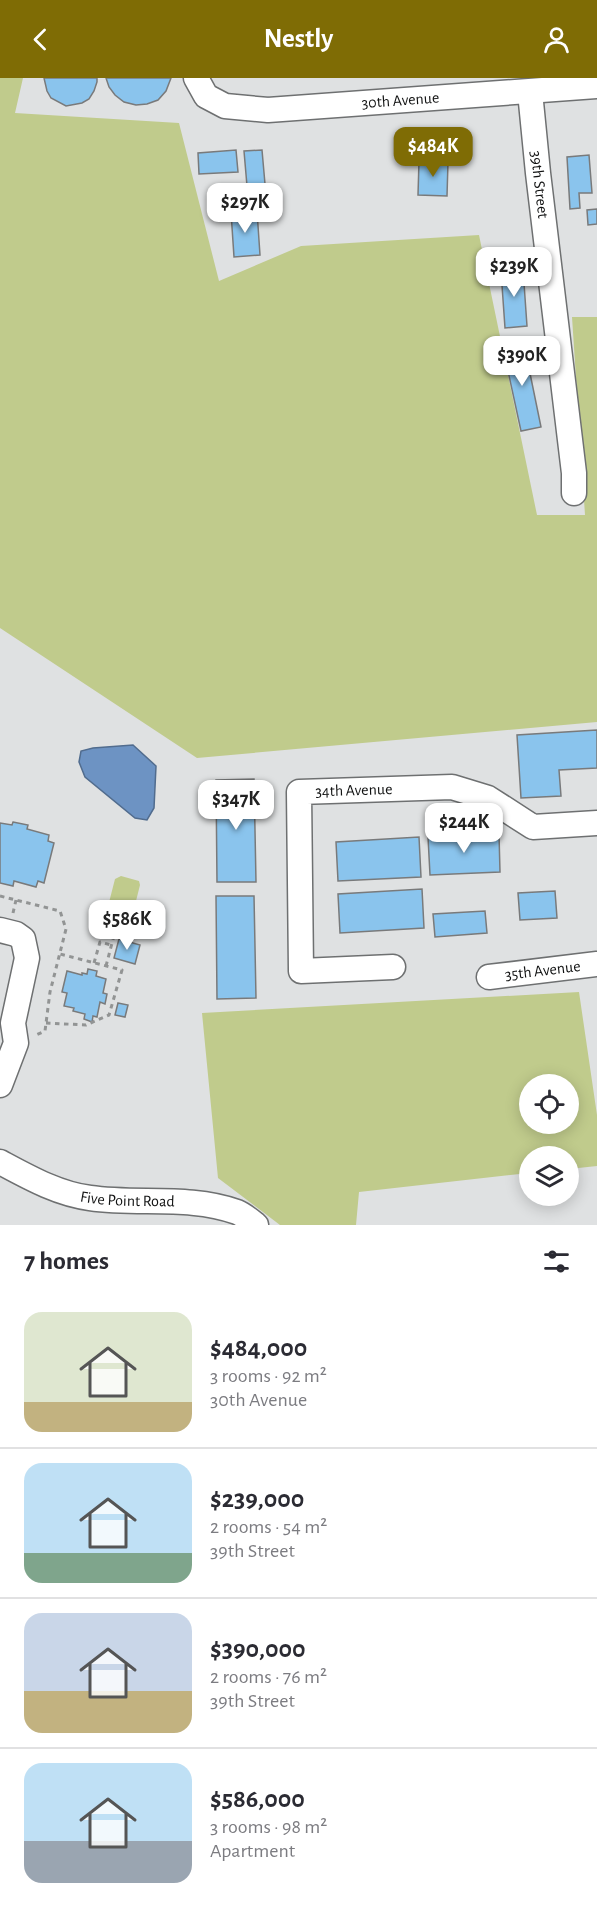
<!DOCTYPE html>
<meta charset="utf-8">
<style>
:root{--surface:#fff;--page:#f7f7f7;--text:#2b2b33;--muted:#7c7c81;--line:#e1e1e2;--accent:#7f6c05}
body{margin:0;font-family:"Alegreya Sans",sans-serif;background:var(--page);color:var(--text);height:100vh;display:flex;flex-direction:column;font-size:22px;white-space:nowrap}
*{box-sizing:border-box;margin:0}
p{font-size:20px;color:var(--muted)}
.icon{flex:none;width:33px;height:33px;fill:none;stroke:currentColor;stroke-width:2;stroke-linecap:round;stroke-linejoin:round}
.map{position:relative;height:1147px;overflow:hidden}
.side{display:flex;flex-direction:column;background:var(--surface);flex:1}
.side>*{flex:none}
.buttons{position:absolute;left:519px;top:996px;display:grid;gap:12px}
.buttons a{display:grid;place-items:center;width:60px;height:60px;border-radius:50%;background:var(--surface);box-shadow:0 3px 15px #0003;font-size:30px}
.price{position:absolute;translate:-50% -51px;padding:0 14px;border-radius:12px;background:#fff;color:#222;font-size:20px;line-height:39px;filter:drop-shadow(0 2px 3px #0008)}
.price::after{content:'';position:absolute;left:50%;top:36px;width:18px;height:14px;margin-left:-9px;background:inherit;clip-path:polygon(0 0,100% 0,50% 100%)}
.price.active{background:var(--accent);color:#fff}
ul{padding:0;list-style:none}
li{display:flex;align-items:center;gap:18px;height:150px;padding:0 24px}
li+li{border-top:2px solid var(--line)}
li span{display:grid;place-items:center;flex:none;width:168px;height:120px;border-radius:18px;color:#555}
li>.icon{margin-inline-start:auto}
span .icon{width:72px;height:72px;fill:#fffc;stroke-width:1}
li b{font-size:26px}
h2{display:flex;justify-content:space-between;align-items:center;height:72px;padding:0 24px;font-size:26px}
header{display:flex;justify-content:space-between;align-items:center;height:78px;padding:0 24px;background:var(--accent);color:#fff;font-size:27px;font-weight:700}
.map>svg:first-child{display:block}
.green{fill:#c0cb8c;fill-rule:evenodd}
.water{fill:#6d93c3;stroke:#516c8e;stroke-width:1.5}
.building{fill:#8ac4ed;stroke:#797a7b;stroke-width:1.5}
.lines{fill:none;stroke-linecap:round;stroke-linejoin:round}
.minor-casing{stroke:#6e7071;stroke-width:27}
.path{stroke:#929494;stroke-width:3;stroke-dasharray:4.5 4.5;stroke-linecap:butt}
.minor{stroke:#fff;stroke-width:24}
.labels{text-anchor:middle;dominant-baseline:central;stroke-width:4.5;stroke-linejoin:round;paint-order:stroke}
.street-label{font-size:16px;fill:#101111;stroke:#dfe1e2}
</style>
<header><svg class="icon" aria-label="back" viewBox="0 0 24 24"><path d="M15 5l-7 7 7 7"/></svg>Nestly<svg class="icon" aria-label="person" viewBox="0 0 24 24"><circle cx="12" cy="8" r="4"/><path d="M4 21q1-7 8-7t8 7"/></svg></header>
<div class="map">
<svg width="597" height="1147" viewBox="0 0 597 1147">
<rect width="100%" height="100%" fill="#dfe1e2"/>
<!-- green -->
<path class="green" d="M0,0H23L15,35L179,45L219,203L301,168L479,157L537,437H585L572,239H597V644L197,680L0,550Z
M121,798L139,803L140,807L129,851L126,853L105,847L104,844L115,801Z
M579,914L597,1037V1088L569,1091L568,1078H530L529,1095L359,1114L356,1147H280L218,1100L202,935ZM568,1006V1046H530V1006Z"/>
<!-- water -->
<path class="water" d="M133,667L156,688L154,730L147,742L135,740L85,699L79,684L81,673L93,670Z"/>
<!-- building -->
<path class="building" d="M44,0H97V4L94,13L89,21L82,25L66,28L51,20L47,13Z
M106,0H171L166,13L158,22L147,26L136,27L124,24L115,17L109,9Z
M236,72L238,94L199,96L198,75Z
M262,72L265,106L247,108L244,73Z
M589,77L592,115H579L580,130L570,131L567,79Z
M419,83L448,84L447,118L418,117Z
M597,131V146L588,147L587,132Z
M257,133L260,177L234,179L231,134Z
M523,191L527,248L505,250L501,193Z
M524,266L541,349L521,353L503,270Z
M597,652V690L559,692L561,718L521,720L517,657Z
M254,701L256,804H217L216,702Z
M13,744L28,747L27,751L49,757L48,763L54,765L44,805L38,803L36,809L14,803L13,808L0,805V745L12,747Z
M499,756L500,794L430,797L428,759Z
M419,759L421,799L338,803L336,764Z
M422,811L424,850L340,855L338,816Z
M555,813L557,840L520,842L518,815Z
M216,818H254L256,920L217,921Z
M485,833L487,855L435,859L433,836Z
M119,861L140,867L135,886L114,880Z
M88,891L97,893L96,898L106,901L103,915L107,916L105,926L100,924L97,939L93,938L92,944L84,941L85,936L73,933L74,930L64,928L67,915L62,914L67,893L82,897V895L87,896Z
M118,925L128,927L125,939L115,937Z"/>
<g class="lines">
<!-- minor casing -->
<g class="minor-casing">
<g id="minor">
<path id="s1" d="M196,0L206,18L225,28L268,32L597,8"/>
<path id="s2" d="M530,14L538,95L574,395V415"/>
<path d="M0,852L16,856L23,861L27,880L13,945L16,965L0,1007"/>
<path id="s3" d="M393,889L301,893L299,714L452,709L488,720L533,749L597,745"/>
<path id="s4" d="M489,899L597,886"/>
<path id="s5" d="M0,1084C28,1099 58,1116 90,1120C138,1127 190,1117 237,1134C244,1137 251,1143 256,1147"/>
</g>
</g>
<!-- path -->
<path class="path" d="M0,818L60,833L66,851L50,914L45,953L34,958
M13,835L16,822
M94,885L100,864L111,867
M106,888L116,850
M46,945L86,947L109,937L122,892L60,876"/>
<!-- minor -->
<use href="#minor" class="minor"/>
</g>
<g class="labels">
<!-- street labels -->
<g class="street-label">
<text stroke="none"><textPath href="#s1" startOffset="218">30th Avenue</textPath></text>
<text stroke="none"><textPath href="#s2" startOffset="93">39th Street</textPath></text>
<text stroke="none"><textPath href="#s3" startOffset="326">34th Avenue</textPath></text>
<text stroke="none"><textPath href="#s4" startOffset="54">35th Avenue</textPath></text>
<text stroke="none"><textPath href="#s5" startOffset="135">Five Point Road</textPath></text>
</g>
</g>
</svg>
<div class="buttons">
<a><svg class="icon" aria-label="locate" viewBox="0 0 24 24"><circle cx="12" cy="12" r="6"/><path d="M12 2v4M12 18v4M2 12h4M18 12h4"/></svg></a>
<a><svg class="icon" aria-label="layers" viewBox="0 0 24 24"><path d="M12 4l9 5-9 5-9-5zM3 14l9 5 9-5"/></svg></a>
</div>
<b class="price active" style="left:433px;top:100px">$484K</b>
<b class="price" style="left:245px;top:156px">$297K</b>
<b class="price" style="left:514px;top:220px">$239K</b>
<b class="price" style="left:522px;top:309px">$390K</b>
<b class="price" style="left:236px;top:753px">$347K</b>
<b class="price" style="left:464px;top:776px">$244K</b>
<b class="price" style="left:127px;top:873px">$586K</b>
</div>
<section class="side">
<h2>7 homes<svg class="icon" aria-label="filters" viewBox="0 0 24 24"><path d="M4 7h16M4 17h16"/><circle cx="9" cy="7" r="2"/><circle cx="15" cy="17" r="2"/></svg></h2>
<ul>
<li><span style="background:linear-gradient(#dfe7d0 75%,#c2b280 0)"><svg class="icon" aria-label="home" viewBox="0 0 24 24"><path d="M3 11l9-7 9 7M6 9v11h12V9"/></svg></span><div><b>$484,000</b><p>3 rooms · 92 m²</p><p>30th Avenue</p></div></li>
<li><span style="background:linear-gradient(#bfe0f5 75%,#7fa58c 0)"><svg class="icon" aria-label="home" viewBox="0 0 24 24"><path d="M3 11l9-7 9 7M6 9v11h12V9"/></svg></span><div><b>$239,000</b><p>2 rooms · 54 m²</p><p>39th Street</p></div></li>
<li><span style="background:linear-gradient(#c9d6e8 65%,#c2b280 0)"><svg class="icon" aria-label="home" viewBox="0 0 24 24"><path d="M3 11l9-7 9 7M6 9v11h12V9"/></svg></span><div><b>$390,000</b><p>2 rooms · 76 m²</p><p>39th Street</p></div></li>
<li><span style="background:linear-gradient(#bfe0f5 65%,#9aa5b1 0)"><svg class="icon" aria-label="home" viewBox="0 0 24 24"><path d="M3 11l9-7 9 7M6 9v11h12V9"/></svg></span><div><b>$586,000</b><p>3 rooms · 98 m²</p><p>Apartment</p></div></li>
</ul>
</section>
